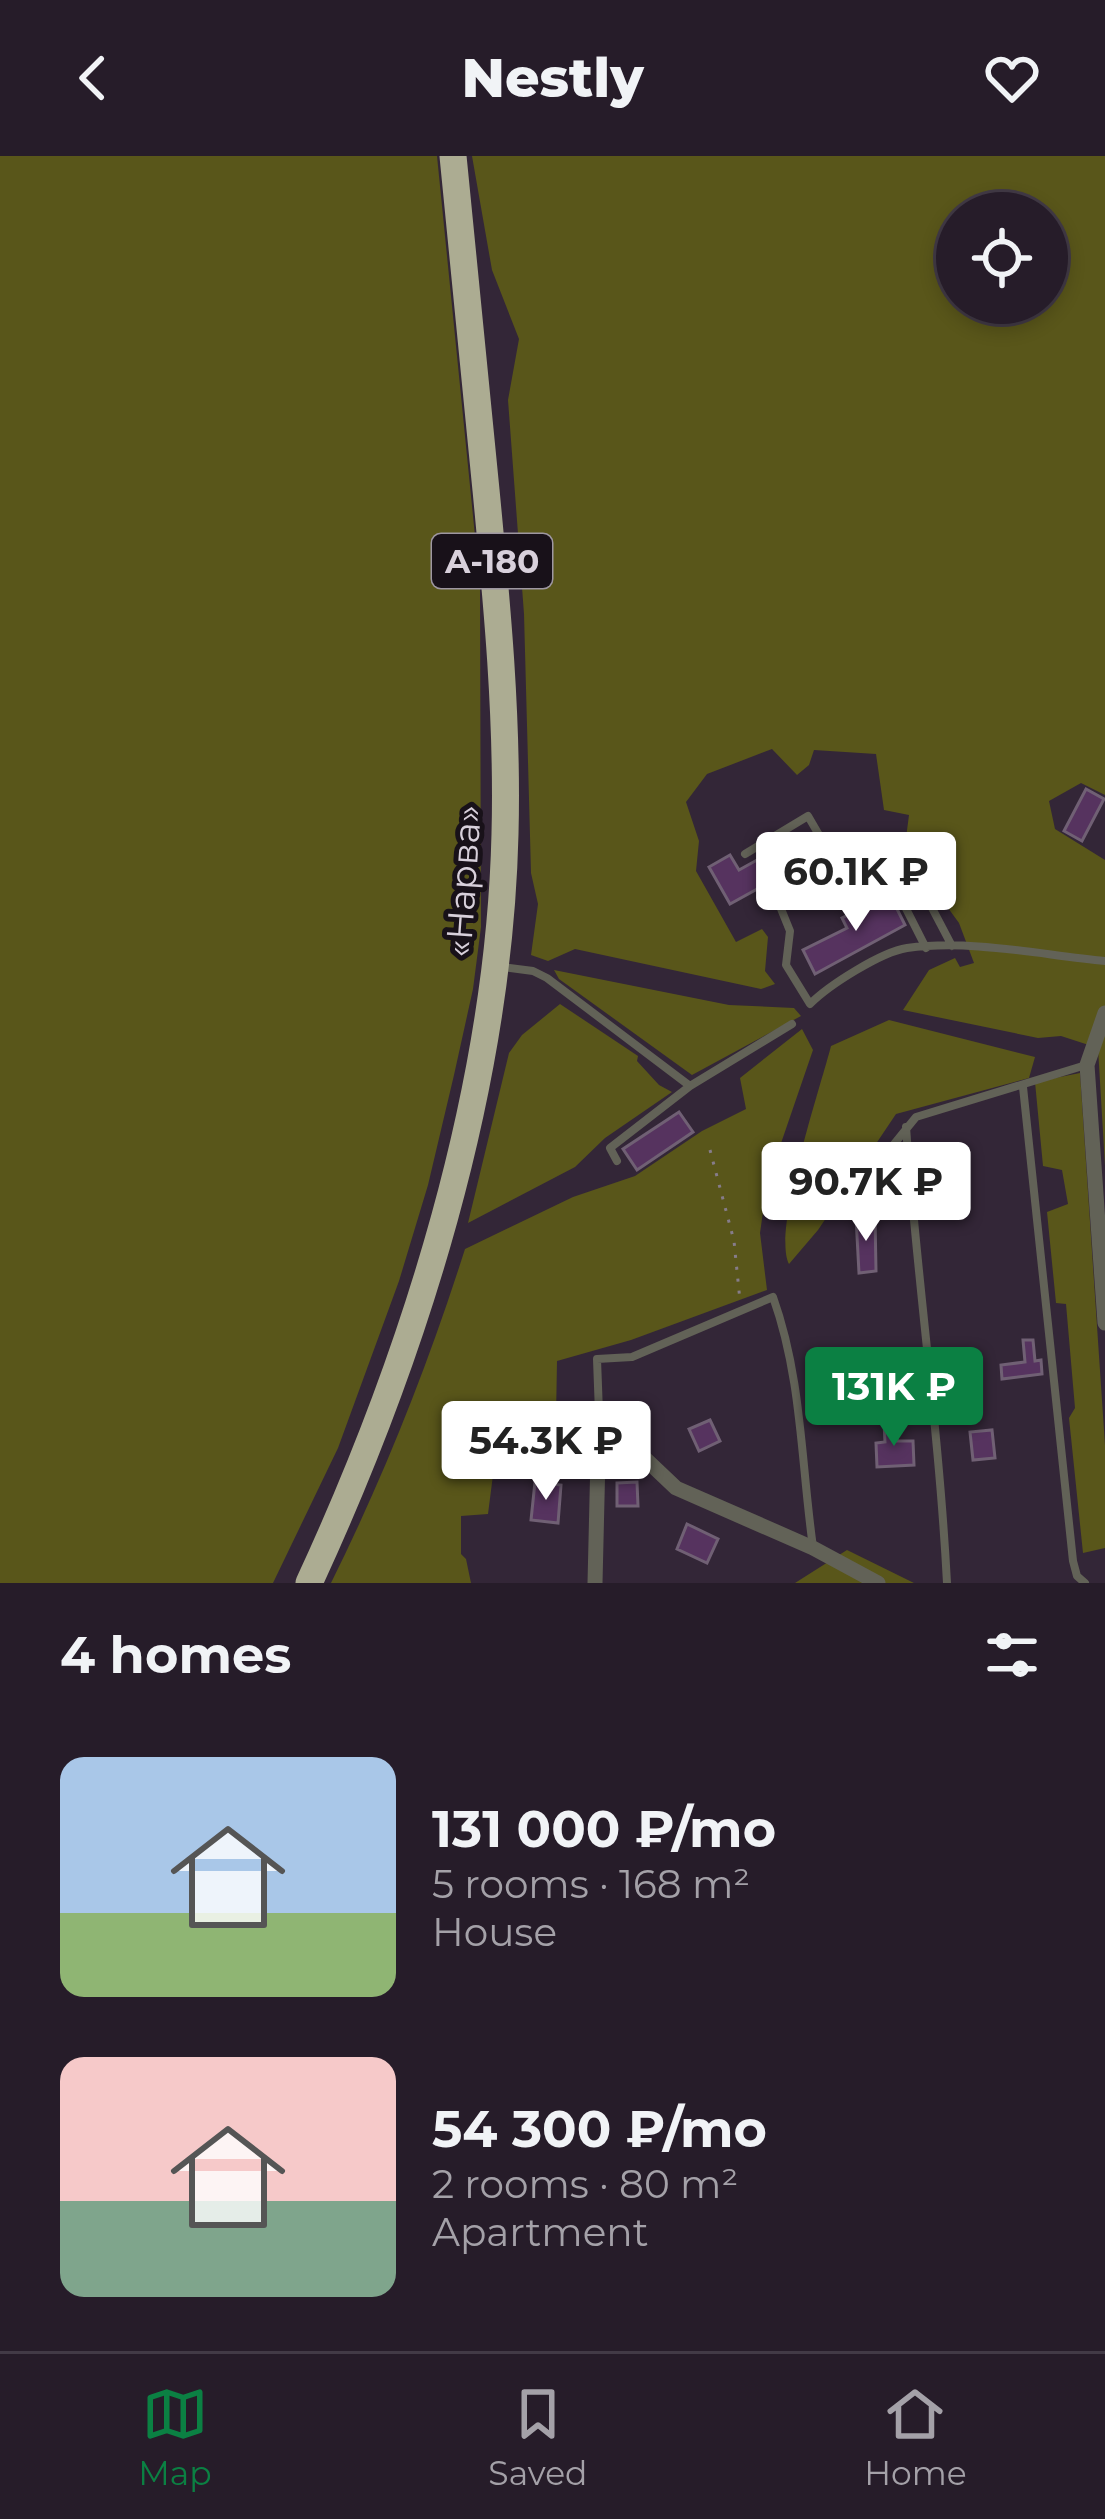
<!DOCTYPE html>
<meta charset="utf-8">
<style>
:root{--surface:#261c29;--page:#322935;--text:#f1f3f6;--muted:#a4a1a8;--line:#423a46;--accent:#0b8043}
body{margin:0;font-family:Montserrat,sans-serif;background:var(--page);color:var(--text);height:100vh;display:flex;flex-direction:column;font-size:45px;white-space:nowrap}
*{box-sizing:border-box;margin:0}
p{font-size:39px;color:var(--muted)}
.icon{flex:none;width:66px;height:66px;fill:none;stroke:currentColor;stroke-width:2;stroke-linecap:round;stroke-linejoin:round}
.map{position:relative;height:1427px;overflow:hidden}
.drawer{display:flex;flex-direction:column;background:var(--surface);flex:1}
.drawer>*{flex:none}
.controls{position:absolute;left:936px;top:36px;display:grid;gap:24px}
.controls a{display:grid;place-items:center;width:132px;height:132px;border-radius:50%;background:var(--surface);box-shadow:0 6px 18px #0003,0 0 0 3px var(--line);font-size:60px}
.price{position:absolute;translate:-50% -102px;padding:0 27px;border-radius:12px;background:#fff;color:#222;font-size:39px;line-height:78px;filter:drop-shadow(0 3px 6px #0008)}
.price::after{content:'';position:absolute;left:50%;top:72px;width:36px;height:27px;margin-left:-18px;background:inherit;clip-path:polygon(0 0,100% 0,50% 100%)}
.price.selected{background:var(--accent);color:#fff}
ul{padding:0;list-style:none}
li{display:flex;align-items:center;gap:36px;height:300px;padding:0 60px}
li span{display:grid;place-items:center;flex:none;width:336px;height:240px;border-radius:24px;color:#555}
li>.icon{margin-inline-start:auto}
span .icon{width:144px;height:144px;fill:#fffc;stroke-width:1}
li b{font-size:51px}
h2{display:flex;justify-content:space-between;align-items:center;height:144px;padding:0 60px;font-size:51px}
header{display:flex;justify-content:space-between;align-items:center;height:156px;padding:0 60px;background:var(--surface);font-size:54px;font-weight:800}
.tabs{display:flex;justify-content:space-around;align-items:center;height:168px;border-top:3px solid var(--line);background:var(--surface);font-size:33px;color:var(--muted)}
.tabs a{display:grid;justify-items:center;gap:6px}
.tabs .selected{color:var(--accent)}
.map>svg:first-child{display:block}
.green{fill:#59561a;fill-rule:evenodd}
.building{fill:#56335f;stroke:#706074;stroke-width:3}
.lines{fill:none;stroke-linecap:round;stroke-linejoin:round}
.path{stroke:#867c8a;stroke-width:3;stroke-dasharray:3 9;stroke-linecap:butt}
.lane{stroke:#626257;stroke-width:8}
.street{stroke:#626257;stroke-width:15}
.highway{stroke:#acac92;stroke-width:27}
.labels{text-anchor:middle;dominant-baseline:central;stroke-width:10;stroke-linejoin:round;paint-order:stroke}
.shield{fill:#181119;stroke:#9e97a1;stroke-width:3}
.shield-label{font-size:33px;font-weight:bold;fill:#d8d0db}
.street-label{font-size:36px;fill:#d8d0db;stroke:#181119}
</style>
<header><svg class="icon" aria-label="back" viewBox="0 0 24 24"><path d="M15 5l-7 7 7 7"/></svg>Nestly<svg class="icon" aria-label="heart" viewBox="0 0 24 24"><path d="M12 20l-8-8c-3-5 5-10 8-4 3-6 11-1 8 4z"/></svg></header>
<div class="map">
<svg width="1105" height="1427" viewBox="0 0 1105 1427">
<rect width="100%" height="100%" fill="#332637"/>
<!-- green -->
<path class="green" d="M0,0H437L480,430L481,771L473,833L454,919L428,1029L399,1125L338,1292L273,1427H0Z
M472,0H1105V639L1081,627L1049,645L1055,673L1105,704V1010L1098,892L1061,880L1038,882L903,854L929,814L955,802L960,811L974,807L959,767L924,719L929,709L923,694L906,682L909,659L884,654L876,598L814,594L809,609L797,619L772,593L707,618L686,646L699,685L696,715L736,786L762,773L768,781L765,815L775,828L761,833L575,793L548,805L531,799L538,748L531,717L524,458L508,244L519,183L492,114ZM957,57H1047V147H957Z
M554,814L729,849L794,852L801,860L692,919L559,823Z
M560,848L638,900L637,905L659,929L672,936L605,982L575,1011L468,1067L509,897L522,879Z
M889,864L1035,901L1029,922L896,958L818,1074L789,1108C772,1076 820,933 831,890Z
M802,873L813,894L767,1028L760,1077L767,1134L631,1184L557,1205L555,1319H493L488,1358L461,1360V1398L466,1403L471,1427H331C385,1318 428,1209 465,1093L573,1041L635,1020L702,975L746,953L740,922Z
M1080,917L1105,1289V1392L1083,1397L1069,1262L1075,1252L1066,1148L1056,1147L1047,1056L1068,1048L1062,1014L1043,1010L1035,926Z
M847,1394L914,1427H795Z"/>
<!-- building -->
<path class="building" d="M1086,633L1104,643L1082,685L1064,675Z
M802,679L815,701L730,748L709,711L730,699L739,714Z
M890,739L905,769L815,818L803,794L847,772L842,762Z
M679,956L693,976L637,1014L623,993Z
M875,1060L876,1115L859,1117L856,1061Z
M1023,1184H1033L1035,1205L1041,1204L1042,1218L1002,1223L1001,1209L1025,1206Z
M710,1264L720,1285L699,1295L689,1273Z
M896,1266L897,1285H913L914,1309L877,1311L876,1287L885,1286L884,1267Z
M992,1274L995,1302L973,1304L970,1276Z
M535,1326L561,1329L558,1367L531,1364Z
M637,1326L638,1350H617V1327Z
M687,1368L718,1383L707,1407L677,1393Z"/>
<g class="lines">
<!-- path -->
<path class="path" d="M710,994L734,1085L740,1145"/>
<!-- lane -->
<path class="lane" d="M745,698L808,660L833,703
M833,703L775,738L790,775L786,809L810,848C829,829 881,796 907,792C971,783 1041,799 1105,805
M833,703L900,704L912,714L952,790
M882,730L892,725L926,792
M502,811L533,815L547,822L690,930
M1023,931L1073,1405L1077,1420L1085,1427
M906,971C917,1123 939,1274 947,1427
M617,1005L610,992L690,930L792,868
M847,1046L916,961L1086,909
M599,1257L597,1203L632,1201L773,1141C802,1222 801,1307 813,1391"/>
<!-- street -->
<path class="street" d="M1105,857L1087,909L1105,1167
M595,1427L599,1259L676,1332L813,1392L878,1427"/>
<!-- highway -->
<path class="highway" d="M309,1427C415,1198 499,932 505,678C508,563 497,448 486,334C475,223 464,111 453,0"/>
</g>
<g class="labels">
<!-- shield labels -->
<rect class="shield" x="432" y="378" width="120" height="54" rx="9"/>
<g class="shield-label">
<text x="492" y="405">А-180</text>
</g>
<!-- street labels -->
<g class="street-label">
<text transform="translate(463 725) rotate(-86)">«Нарва»</text>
</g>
</g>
</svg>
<div class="controls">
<a><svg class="icon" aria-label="locate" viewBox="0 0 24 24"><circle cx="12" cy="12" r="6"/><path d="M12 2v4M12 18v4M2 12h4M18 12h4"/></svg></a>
</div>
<b class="price" style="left:856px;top:778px">60.1K ₽</b>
<b class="price" style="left:866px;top:1088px">90.7K ₽</b>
<b class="price selected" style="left:894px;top:1293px">131K ₽</b>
<b class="price" style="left:546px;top:1347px">54.3K ₽</b>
</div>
<section class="drawer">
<h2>4 homes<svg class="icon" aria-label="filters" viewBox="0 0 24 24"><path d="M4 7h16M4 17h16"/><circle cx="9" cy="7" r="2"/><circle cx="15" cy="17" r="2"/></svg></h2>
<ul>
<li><span style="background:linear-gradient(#a9c7e8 65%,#8fb573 0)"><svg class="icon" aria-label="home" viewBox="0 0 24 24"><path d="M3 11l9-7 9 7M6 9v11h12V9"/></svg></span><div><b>131 000 ₽/mo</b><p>5 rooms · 168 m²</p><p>House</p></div></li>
<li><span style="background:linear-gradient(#f6c9c9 60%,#7fa58c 0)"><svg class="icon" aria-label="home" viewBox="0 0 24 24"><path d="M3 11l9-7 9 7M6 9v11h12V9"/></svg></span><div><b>54 300 ₽/mo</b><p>2 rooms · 80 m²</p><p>Apartment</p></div></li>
</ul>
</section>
<nav class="tabs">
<a class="selected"><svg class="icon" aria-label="map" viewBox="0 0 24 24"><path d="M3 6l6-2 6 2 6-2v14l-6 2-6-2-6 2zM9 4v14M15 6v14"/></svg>Map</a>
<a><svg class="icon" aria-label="saved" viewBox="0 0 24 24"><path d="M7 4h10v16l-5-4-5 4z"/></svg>Saved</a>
<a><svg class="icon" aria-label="home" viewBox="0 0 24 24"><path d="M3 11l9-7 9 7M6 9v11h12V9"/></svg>Home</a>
</nav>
